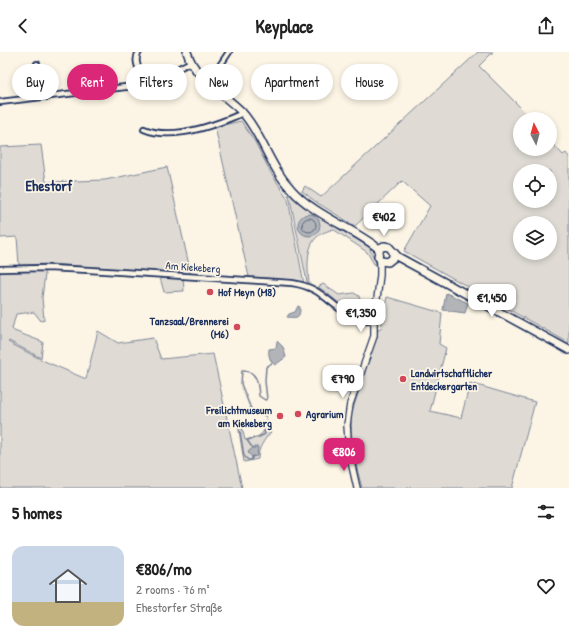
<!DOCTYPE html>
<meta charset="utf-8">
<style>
:root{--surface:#fff;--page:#f6f6f6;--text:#222;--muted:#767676;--accent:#db2777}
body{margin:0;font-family:"Patrick Hand",sans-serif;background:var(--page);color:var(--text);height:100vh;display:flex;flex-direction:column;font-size:15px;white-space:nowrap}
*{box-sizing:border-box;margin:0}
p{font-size:13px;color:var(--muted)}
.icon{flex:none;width:22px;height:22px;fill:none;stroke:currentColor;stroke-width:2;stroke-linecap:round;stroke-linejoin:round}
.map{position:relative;height:436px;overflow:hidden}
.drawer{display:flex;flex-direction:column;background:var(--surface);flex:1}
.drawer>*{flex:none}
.hud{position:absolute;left:12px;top:12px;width:545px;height:36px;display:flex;gap:8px}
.needle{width:26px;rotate:354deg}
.buttons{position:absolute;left:513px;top:60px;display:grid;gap:8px}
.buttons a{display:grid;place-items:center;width:44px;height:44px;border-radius:50%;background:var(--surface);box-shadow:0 2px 6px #0003;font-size:20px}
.price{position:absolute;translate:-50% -34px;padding:0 9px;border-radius:8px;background:#fff;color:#222;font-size:13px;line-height:26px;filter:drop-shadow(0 1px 2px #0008)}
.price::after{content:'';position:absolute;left:50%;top:24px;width:12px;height:9px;margin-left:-6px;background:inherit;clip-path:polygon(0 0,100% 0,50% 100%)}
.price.selected{background:var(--accent);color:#fff}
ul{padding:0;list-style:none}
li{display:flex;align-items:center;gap:12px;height:100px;padding:0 12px}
li span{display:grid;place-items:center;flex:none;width:112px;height:80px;border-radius:12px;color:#555}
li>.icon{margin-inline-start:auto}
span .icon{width:48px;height:48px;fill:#fffc;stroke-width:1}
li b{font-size:17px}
h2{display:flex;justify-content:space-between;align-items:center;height:48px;padding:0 12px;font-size:17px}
.chip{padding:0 14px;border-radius:18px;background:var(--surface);box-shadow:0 2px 6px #0003;font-size:14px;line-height:36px}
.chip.selected{background:var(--accent);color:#fff}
header{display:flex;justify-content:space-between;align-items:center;height:52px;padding:0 12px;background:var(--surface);font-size:18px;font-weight:800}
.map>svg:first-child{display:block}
.green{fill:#dfdbd4;stroke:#7d8599;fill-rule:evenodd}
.water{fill:#b2b4b8;stroke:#767f94}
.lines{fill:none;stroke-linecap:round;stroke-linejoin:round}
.shore{stroke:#576482;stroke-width:1}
.stream{stroke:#767f94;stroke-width:1.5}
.minor-casing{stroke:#1b2f5e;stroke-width:8}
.tertiary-casing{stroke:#1b2f5e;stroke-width:8}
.secondary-casing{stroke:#1b2f5e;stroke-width:10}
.minor{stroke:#fcf5e5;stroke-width:4.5}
.tertiary{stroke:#fcf5e5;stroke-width:5.5}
.secondary{stroke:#fcf5e5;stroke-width:7}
.poi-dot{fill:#d1495b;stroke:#fcf5e5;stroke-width:1.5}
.labels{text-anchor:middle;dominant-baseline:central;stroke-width:3.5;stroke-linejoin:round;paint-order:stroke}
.street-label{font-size:11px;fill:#1b2f5e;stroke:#fcf5e5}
.poi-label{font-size:11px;font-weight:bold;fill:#1b2f5e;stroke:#fcf5e5;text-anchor:start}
.district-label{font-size:15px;font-weight:bold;fill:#1b2f5e;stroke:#fcf5e5}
</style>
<header><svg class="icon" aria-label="back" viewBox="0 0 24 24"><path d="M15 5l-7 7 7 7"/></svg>Keyplace<svg class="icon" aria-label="share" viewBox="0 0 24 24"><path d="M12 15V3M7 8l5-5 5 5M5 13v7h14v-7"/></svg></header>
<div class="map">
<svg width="569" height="436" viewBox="0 0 569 436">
<rect width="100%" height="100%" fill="#fcf5e5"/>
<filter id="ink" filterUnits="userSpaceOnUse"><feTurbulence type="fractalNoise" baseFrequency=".025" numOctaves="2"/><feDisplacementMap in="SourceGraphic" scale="8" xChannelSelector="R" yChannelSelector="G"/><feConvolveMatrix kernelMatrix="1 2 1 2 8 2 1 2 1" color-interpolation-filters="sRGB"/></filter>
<g filter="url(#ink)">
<!-- green -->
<path class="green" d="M478,0H493L479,14L532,67H520V97H550V89L563,103L566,101L569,105V291L404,199L430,154L402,129L355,174L316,150L302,139L305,134L321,145ZM520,119H550V149H520ZM520,171H550V201H520Z
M241,69L255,90L271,121L288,147L304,232L289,229L249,225L215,75Z
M41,93L46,130L105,128L167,115L191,222L51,212L19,213L17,185L0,186V95Z
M290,140L371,196L370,198L375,207L376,213L374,212L367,200L333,177C328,179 321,181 318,184C305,195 308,217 309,231L307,230L290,147L288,142Z
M42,218L45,222L42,246L44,268L41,269L34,260L16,262L12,277L14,279L43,290L41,306L9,289L8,290L42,308L86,327L98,279L118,291L153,286L161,307L213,302L242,436H0V219Z
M159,222L183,223L184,239L164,240Z
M323,232L339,243L354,241L359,244L360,248L355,261C340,255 331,242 318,235Z
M387,245L442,261L439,292L446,296L430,359L461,366L470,331L535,350L512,436H362L352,398L351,364L375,286L377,284L378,278L381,276Z
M238,372H241L245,388C257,385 260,386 266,375L267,377L271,380C264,388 258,396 258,407L244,410Z"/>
<!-- water -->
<path class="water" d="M298 173a11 11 0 1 1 22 0a11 11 0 1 1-22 0Z
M446,241L468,251L465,261L443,258Z
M298,254L300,255C300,266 298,266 287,265L289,262L295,260Z
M277,289L283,295L286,305L275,313C270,309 268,304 269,297L276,296Z
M254,395H258L257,404L252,405L248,401L249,399Z"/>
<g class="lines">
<!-- shore -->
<path class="shore" d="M302 173a7 7 0 1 1 14 0a7 7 0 1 1-14 0Z"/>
<!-- stream -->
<path class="stream" d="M240,379L244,404L248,408H251L253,404
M254,396L251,394L247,388L259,385L265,382L264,379L268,378L266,364L251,357L241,332L242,319C258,318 258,333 259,344L265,348L267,347L265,329L266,315L272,311"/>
<!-- minor casing -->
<g class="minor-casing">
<path id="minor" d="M139,0C132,10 142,22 146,31
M37,12L39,27L47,36L48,45
M206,29L219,15L229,0
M0,50L134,34L161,25L191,10
M144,77C172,89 216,73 243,61
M0,217L47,216L89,218L292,231C318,235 324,246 344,260C353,265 364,267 374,270"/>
</g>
<!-- tertiary casing -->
<g class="tertiary-casing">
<path id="tertiary" d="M357,436L349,401L347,373L350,352L374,284V270L380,223V208"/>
</g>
<!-- secondary casing -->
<g class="secondary-casing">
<path id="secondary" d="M187,0C195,27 223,41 242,60C262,82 269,114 291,137C315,164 352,175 379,197
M393,200V206L388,210L381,209L378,204L380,196L384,194L389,195L398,205L569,298"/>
</g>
<!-- minor -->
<use href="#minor" class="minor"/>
<!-- tertiary -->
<use href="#tertiary" class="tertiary"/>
<!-- secondary -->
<use href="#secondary" class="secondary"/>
</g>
</g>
<!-- markers -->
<g class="poi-dot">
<circle cx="210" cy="240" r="4"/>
<circle cx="237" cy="275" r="4"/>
<circle cx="403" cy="327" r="4"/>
<circle cx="298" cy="362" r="4"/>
<circle cx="280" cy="364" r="4"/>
</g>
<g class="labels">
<!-- street labels -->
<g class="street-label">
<text transform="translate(193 215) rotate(4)">Am Kiekeberg</text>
</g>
<!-- poi labels -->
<g class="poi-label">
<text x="218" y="240">Hof Meyn (M8)</text>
<text x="229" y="269" text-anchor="end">Tanzsaal/Brennerei<tspan x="229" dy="13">(M6)</tspan></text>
<text x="411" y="321">Landwirtschaftlicher<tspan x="411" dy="13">Entdeckergarten</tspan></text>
<text x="272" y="358" text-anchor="end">Freilichtmuseum<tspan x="272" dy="13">am Kiekeberg</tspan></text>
<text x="306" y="362">Agrarium</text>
</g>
<!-- district labels -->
<g class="district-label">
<text x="49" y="133">Ehestorf</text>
</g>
</g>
</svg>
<div class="buttons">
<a><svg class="needle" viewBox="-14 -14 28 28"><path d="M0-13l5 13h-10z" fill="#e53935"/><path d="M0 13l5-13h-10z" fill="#767676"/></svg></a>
<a><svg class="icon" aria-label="locate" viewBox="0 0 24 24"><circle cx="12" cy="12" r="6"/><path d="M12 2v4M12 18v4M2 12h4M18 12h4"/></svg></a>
<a><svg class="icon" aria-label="layers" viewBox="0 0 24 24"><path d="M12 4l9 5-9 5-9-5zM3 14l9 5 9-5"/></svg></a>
</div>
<b class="price" style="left:384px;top:185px">€402</b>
<b class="price" style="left:492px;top:266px">€1,450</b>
<b class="price" style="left:361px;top:281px">€1,350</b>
<b class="price" style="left:343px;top:347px">€790</b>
<b class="price selected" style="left:344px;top:420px">€806</b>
<div class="hud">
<a class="chip">Buy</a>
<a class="chip selected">Rent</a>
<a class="chip">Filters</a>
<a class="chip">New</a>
<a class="chip">Apartment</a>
<a class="chip">House</a>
</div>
</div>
<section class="drawer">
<h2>5 homes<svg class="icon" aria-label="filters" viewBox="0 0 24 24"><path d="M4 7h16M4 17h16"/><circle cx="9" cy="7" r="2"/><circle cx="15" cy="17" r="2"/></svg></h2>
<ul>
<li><span style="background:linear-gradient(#c9d6e8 70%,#c2b280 0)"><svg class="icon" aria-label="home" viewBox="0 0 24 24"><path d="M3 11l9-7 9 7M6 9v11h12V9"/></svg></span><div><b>€806/mo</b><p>2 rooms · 76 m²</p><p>Ehestorfer Straße</p></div><svg class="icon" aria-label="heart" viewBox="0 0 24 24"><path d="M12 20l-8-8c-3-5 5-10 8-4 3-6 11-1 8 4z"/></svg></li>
</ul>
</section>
